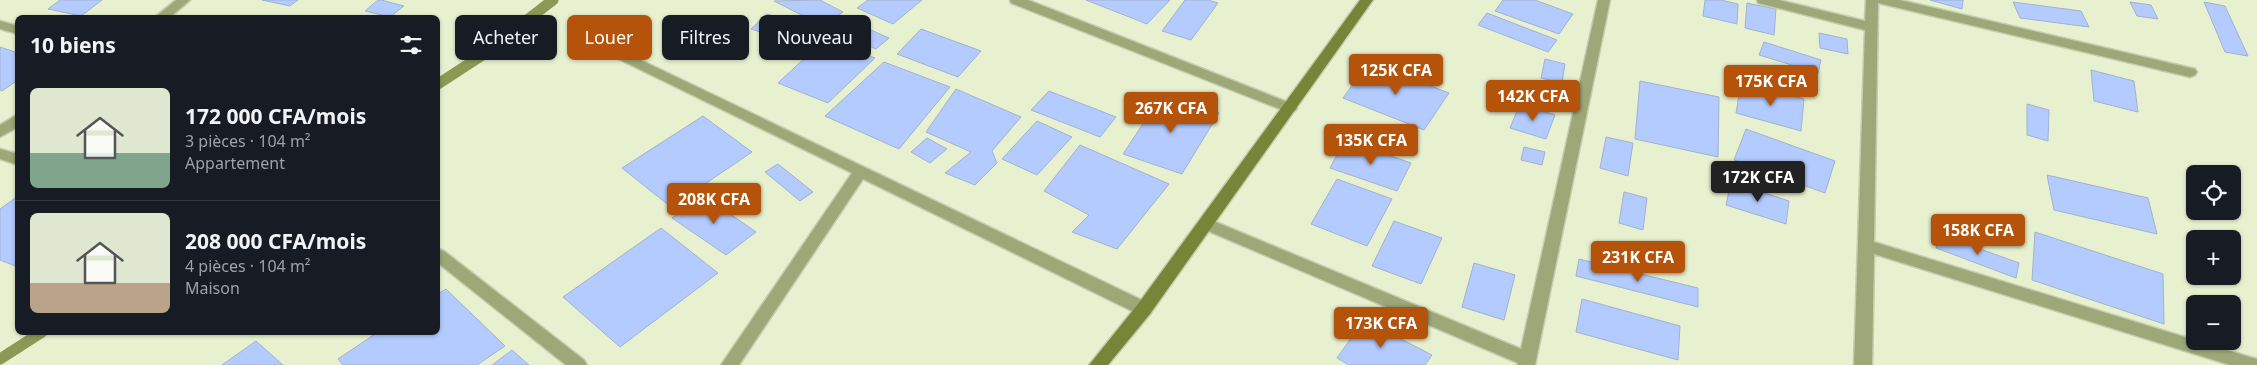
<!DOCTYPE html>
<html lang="fr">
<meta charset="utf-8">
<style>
:root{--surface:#171b24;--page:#20242c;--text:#f1f3f6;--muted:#9ea1a6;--line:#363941;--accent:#b45309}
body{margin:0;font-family:"Noto Sans",sans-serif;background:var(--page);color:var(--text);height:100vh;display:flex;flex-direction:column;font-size:19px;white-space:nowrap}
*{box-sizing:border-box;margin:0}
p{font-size:16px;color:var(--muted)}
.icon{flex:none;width:28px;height:28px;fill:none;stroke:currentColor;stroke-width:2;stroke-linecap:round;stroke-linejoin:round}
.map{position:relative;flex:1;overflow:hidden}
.drawer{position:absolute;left:15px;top:15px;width:425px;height:320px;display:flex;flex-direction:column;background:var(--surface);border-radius:8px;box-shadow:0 1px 4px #0004}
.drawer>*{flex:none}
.top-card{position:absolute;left:455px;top:15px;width:475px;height:45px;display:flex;gap:10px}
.buttons{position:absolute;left:2186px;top:165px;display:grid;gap:10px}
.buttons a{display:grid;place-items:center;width:55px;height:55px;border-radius:8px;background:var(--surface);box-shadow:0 1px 4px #0004;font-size:25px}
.price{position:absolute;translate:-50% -42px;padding:0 11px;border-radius:5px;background:var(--accent);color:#fff;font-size:16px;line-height:32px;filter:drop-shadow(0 1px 2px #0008)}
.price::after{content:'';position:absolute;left:50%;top:30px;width:15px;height:11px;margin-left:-8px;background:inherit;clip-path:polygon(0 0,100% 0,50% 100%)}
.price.selected{background:#222;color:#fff}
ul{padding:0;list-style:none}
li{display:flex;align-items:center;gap:15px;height:125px;padding:0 15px}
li+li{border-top:1px solid var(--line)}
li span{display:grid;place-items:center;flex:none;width:140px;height:100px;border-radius:8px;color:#555}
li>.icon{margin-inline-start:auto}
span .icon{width:60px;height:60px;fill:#fffc;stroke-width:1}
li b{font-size:21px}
h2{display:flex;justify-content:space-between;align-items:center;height:60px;padding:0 15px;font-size:21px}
.pill{padding:0 18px;border-radius:8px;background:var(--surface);box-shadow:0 1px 4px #0004;font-size:18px;line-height:45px}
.pill.selected{background:var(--accent);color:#fff}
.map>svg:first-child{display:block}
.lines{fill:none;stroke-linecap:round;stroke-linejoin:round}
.stream{stroke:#8a9a55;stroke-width:11}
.building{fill:#b3cbfe;stroke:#a2b1cf}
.street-casing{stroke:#c5cdaf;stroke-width:3}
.secondary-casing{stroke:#c5cdaf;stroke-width:3}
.street{fill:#9ca877;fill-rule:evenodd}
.secondary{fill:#768638;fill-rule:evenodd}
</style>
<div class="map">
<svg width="2257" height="365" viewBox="0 0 2257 365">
<rect width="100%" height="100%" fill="#e8f1cf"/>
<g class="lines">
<!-- stream -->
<path class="stream" d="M438,84L481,56L553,0
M0,359L42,332"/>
</g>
<!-- building -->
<path class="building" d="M60,0H102L81,16L48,9Z
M262,0H298L290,6Z
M378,0H381L404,6L390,17L365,11Z
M820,0L843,12L823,26L774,1Z
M868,0H922L893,24L857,8Z
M1086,0H1170L1147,24Z
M1185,0H1208L1218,3L1191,40L1162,31Z
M1503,0H1535L1573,14L1559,34L1495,11Z
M1705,0H1721L1738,4L1737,24L1703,16Z
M1930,0H1963L1962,9Z
M2013,2L2081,11L2089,27L2020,18Z
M2130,2L2151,5L2158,19L2137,16Z
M2204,2L2225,6L2248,56L2225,52Z
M1747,3L1776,9L1774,35L1745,28Z
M1487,13L1557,40L1548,52L1478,25Z
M767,14L824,32L808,48L751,29Z
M846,19L889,38L876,49L833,29Z
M921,29L981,51L958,77L897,54Z
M1819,33L1847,39L1848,54L1820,48Z
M825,39L875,58L828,103L778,83Z
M1764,42L1821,60L1818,73L1759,55Z
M0,47L18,53V80L2,91L0,90Z
M1545,59L1565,64L1562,83L1541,78Z
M884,62L950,87L899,149L825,116Z
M1369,62L1449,93L1424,130L1343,98Z
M2091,70L2134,81L2138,112L2094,101Z
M1640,81L1719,97L1718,157L1635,139Z
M1741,83L1804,99L1801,131L1736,113Z
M956,89L1021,117L992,151L997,163L975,185L945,173L971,152L926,132Z
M1049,91L1116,117L1100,137L1031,110Z
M1162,95L1219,113L1182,174L1123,154Z
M1520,104L1555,115L1546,139L1510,128Z
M2027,104L2049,110L2048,141L2027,135Z
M703,116L752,152L671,207L622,168Z
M1037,121L1072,137L1037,175L1002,159Z
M1746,129L1835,161L1825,193L1734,160Z
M1606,137L1633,143L1628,176L1600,168Z
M927,138L947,149L930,163L911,152Z
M1345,140L1411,163L1397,191L1330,168Z
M1080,145L1169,184L1117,249L1072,232L1089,215L1044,191Z
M1524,147L1545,152L1542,165L1521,160Z
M778,164L813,192L800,201L765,172Z
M2047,175L2148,198L2157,234L2054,210Z
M1337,179L1392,199L1367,246L1311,224Z
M1731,182L1789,201L1786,224L1726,205Z
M1624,192L1647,198L1643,230L1619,223Z
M703,195L756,232L726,255L672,218Z
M18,196V267L0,260V209Z
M1394,221L1442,238L1421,284L1372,266Z
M661,228L718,273L620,347L563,297Z
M2035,232L2163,274L2164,324L2032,280Z
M1939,234L2019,263L2016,278L1936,248Z
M1579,259L1698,288V307L1576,276Z
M1474,263L1515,275L1504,320L1462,307Z
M446,289L505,346L477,365H343L338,359L378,332H438V294Z
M1582,299L1680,326L1678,360L1576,332Z
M1364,320L1432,355L1425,365H1349L1337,358Z
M256,341L283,365H222Z
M512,350L529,365H492Z"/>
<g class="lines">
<!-- street casing -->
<g class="street-casing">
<path id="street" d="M176,0H190L169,18H154Z
M1010,0H1028L1295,105L1297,108L1295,111H1285L1011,3Z
M1598,0H1610L1535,365H1517L1518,363L1201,228L1198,224L1201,220L1206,218L1211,220L1521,349Z
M1757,0H1779L1865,21L1866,0H1900L2195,69L2197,72L2195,75L2190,77L1878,3L1874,242L2253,358L2257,359V365H2230L1874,254L1872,365H1854L1865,30L1758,3Z
M0,21L18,26V34L0,29Z
M603,42L1150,304L1152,309L1150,314L1144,316L1138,314L863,179L739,365H721L852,173L598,49L596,46L598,43Z
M18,114V127L0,137V125Z
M0,149L18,154V165L0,159Z
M438,249L444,251L584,360L587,365H566L438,263Z"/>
</g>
<!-- secondary casing -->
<g class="secondary-casing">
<path id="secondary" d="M1360,0H1373L1150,314L1108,365H1089L1138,304Z"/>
</g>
<!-- street -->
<use href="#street" class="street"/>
<!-- secondary -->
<use href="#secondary" class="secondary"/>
</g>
</svg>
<div class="buttons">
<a><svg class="icon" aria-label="locate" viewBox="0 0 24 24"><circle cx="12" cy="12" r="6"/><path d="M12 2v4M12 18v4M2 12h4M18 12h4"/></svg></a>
<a>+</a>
<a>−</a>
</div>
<b class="price" style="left:1396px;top:96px">125K CFA</b>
<b class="price" style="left:1771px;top:107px">175K CFA</b>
<b class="price" style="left:1533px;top:122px">142K CFA</b>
<b class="price" style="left:1171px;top:134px">267K CFA</b>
<b class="price" style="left:1371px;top:166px">135K CFA</b>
<b class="price selected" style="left:1758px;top:203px">172K CFA</b>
<b class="price" style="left:714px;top:225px">208K CFA</b>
<b class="price" style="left:1978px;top:256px">158K CFA</b>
<b class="price" style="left:1638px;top:283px">231K CFA</b>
<b class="price" style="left:1381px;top:349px">173K CFA</b>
<div class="top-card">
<a class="pill">Acheter</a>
<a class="pill selected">Louer</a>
<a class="pill">Filtres</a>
<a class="pill">Nouveau</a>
</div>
<section class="drawer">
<h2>10 biens<svg class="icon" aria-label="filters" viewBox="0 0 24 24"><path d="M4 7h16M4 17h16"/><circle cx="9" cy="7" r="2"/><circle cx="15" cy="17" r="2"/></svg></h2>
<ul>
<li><span style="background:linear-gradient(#dfe7d0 65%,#7fa58c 0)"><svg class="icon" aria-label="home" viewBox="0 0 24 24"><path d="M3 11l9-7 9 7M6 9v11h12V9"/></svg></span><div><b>172 000 CFA/mois</b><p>3 pièces · 104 m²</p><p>Appartement</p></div></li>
<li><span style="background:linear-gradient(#dfe7d0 70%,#b9a48a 0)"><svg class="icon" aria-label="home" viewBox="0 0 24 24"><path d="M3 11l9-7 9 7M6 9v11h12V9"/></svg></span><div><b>208 000 CFA/mois</b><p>4 pièces · 104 m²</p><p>Maison</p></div></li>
</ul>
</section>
</div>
